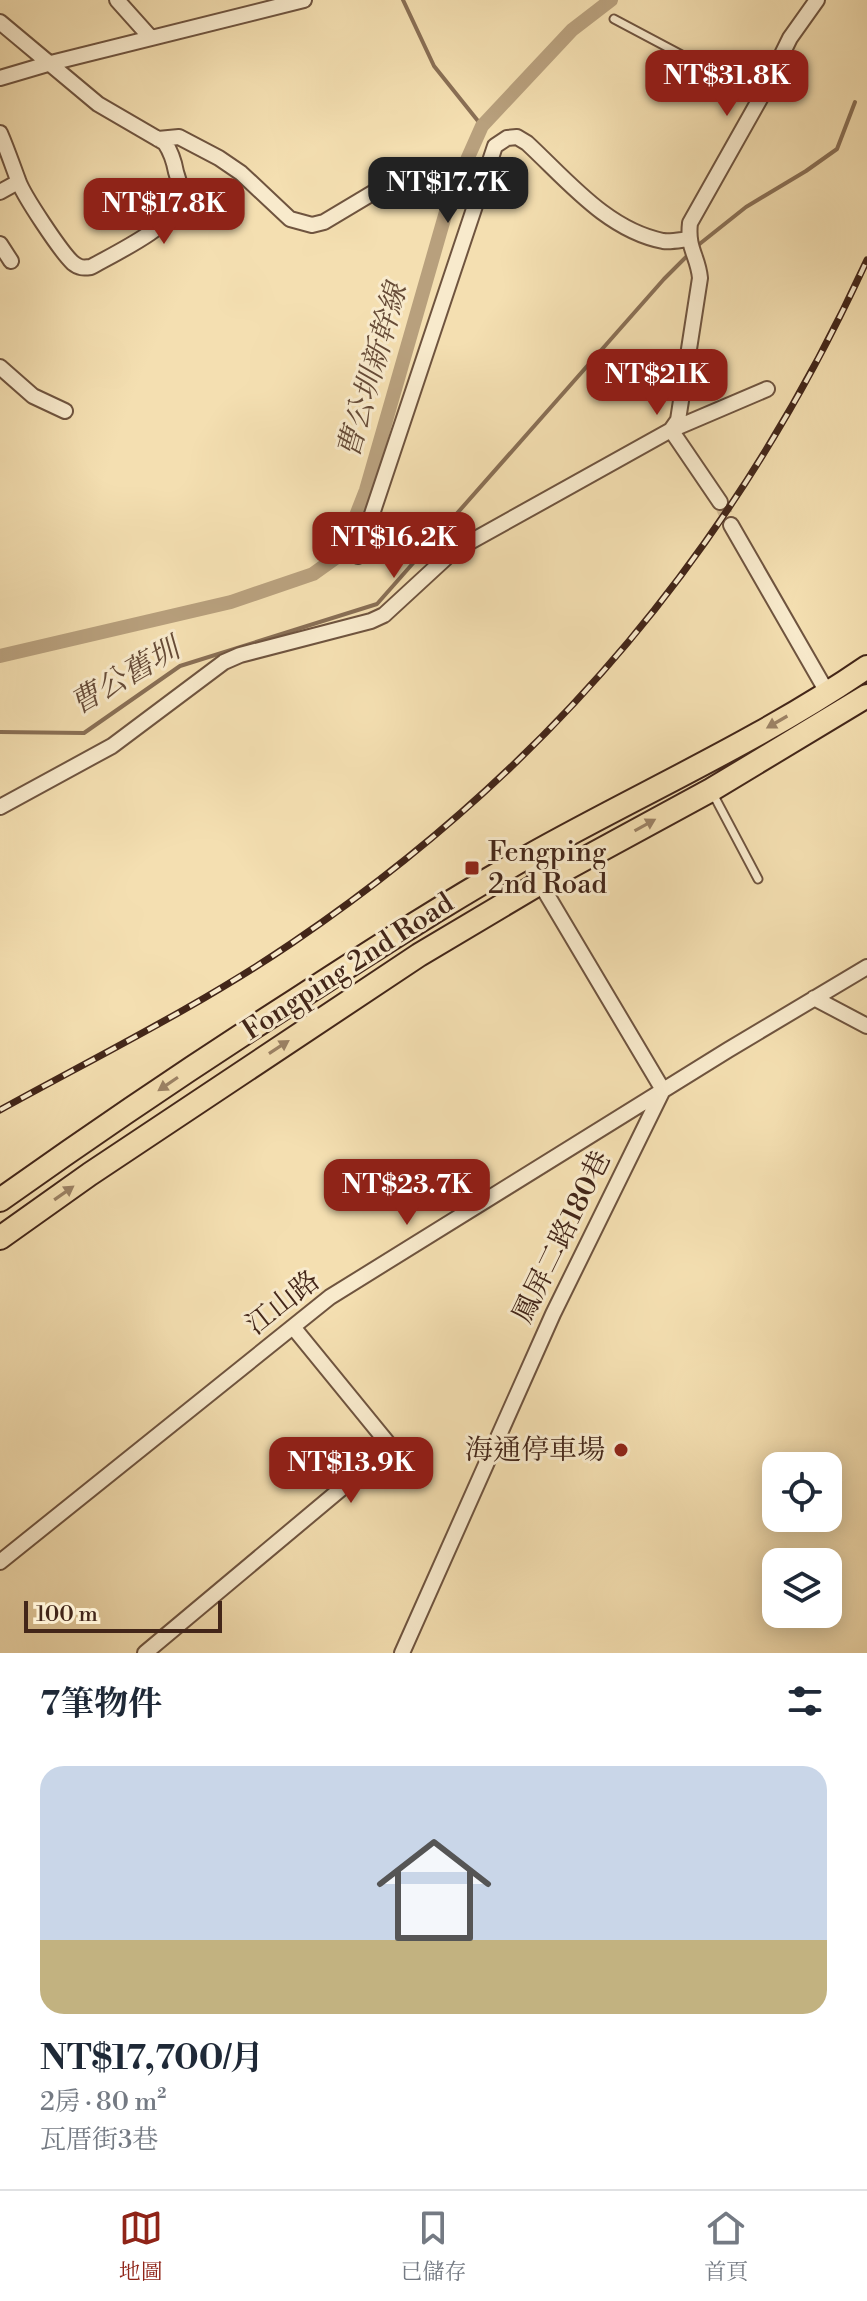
<!DOCTYPE html>
<html lang="zh-TW">
<meta charset="utf-8">
<style>
:root{--surface:#fff;--page:#f6f6f7;--text:#1f2937;--muted:#747a83;--line:#e0e1e3;--accent:#8f2418}
body{margin:0;font-family:"Libre Bodoni","Noto Serif TC",serif;background:var(--page);color:var(--text);height:100vh;display:flex;flex-direction:column;font-size:30px;white-space:nowrap}
*{box-sizing:border-box;margin:0}
p{font-size:26px;color:var(--muted)}
.icon{flex:none;width:44px;height:44px;fill:none;stroke:currentColor;stroke-width:2;stroke-linecap:round;stroke-linejoin:round}
.map{position:relative;height:1653px;overflow:hidden}
.panel{display:flex;flex-direction:column;background:var(--surface);flex:1}
.panel>*{flex:none}
.fabs{position:absolute;left:762px;top:1452px;display:grid;gap:16px}
.fabs a{display:grid;place-items:center;width:80px;height:80px;border-radius:16px;background:var(--surface);box-shadow:0 4px 20px #0003;font-size:40px}
.scale{position:absolute;left:24px;bottom:20px;width:198px;box-sizing:border-box;padding-left:8px;border:4px solid #432619;border-top:0;font-size:22px;line-height:28px;white-space:nowrap;color:#432619;-webkit-text-stroke:6px #f8eacc;paint-order:stroke}
.price{position:absolute;translate:-50% -68px;padding:0 18px;border-radius:16px;background:var(--accent);color:#fff;font-size:26px;line-height:52px;filter:drop-shadow(0 2px 4px #0008)}
.price::after{content:'';position:absolute;left:50%;top:48px;width:24px;height:18px;margin-left:-12px;background:inherit;clip-path:polygon(0 0,100% 0,50% 100%)}
.price.on{background:#222;color:#fff}
ul{padding:0;list-style:none}
li{display:grid;align-content:center;gap:16px;height:424px;padding:0 40px}
li+li{border-top:2px solid var(--line)}
li span{display:grid;place-items:center;height:248px;border-radius:24px;color:#555}
li>.icon{margin-inline-start:auto}
span .icon{width:144px;height:144px;fill:#fffc;stroke-width:1}
li b{font-size:34px}
h2{display:flex;justify-content:space-between;align-items:center;height:96px;padding:0 40px;font-size:34px}
.menu{display:flex;justify-content:space-around;align-items:center;height:112px;border-top:2px solid var(--line);background:var(--surface);font-size:22px;color:var(--muted)}
.menu a{display:grid;justify-items:center;gap:4px}
.menu .on{color:var(--accent)}
.map>svg:first-child{display:block}
.lines{fill:none;stroke-linecap:round;stroke-linejoin:round}
.stream{stroke:#896f55;stroke-width:4}
.canal{stroke:#b8a07d;stroke-width:14}
.street-tunnel{stroke:#d1ba93;stroke-width:14;stroke-dasharray:14 7;stroke-linecap:butt}
.lane-casing{stroke:#6f543f;stroke-width:11}
.street-casing{stroke:#6f543f;stroke-width:18}
.primary-casing{stroke:#432619;stroke-width:26}
.lane{stroke:#f8eacc;stroke-width:7}
.street{stroke:#f8eacc;stroke-width:14}
.primary{stroke:#f4dfb1;stroke-width:22}
.rail-casing{stroke:#432619;stroke-width:7}
.rail{stroke:#f8eacc;stroke-width:4;stroke-dasharray:12;stroke-linecap:butt}
.oneway{fill:#9c8265}
.poi-dot{fill:#8f2418;stroke:#f8eacc;stroke-width:3}
.labels{text-anchor:middle;dominant-baseline:central;stroke-width:6;stroke-linejoin:round;paint-order:stroke}
.poi-label{font-size:28px;fill:#432619;stroke:#f8eacc;text-anchor:start}
.street-label{font-size:28px;fill:#432619;stroke:#f8eacc}
.water-label{font-size:30px;font-style:italic;fill:#664b37;stroke:#f8eacc}
</style>
<div class="map">
<svg width="867" height="1653" viewBox="0 0 867 1653">
<rect width="100%" height="100%" fill="#f4dfb1"/>
<filter id="stains"><feTurbulence type="fractalNoise" baseFrequency=".0025" numOctaves="4"/><feColorMatrix values="0 0 0 0 .2 0 0 0 0 .09 0 0 0 0 .02 0 0 0 .5 -.17"/></filter>
<radialGradient id="worn" r=".72"><stop offset=".6" stop-color="#630" stop-opacity="0"/><stop offset="1" stop-color="#630" stop-opacity=".3"/></radialGradient>
<g class="lines">
<!-- stream -->
<path class="stream" d="M403,0L434,66L482,126
M697,246L746,207L806,171L837,149L855,102
M0,732L84,733L180,666L377,604L664,279L691,252"/>
<!-- canal -->
<path class="canal" d="M0,656L231,602L313,574L341,554L366,490L450,198L482,126L572,30L611,0"/>
<!-- street-tunnel -->
<path class="street-tunnel" d="M720,502L731,525"/>
<!-- lane casing -->
<g class="lane-casing">
<path id="lane" d="M614,19L761,97
M712,792L758,879"/>
</g>
<!-- street casing -->
<g class="street-casing">
<path id="street" d="M117,0L151,38
M0,22L98,104L165,143C171,152 174,161 176,172C179,182 183,192 180,202C173,226 112,255 91,267C83,268 79,268 73,263C61,252 23,195 18,180C12,164 7,149 0,133
M0,78L51,63L304,0
M158,139L179,137L219,158L241,173L290,219L312,225L324,222L406,173C434,166 455,175 481,187
M0,192L18,182
M0,244L11,261
M0,367L33,396L65,411
M720,502L671,430L767,389
M731,525L827,692
M358,556L495,146L507,138L517,137L527,143C567,180 607,230 663,241C671,242 680,240 688,239
M0,807L112,746L224,662L240,655L371,621L384,615L448,556L461,547L671,430L678,420L700,278C698,256 687,249 690,223L761,97L790,38L817,0
M814,998L867,1026
M0,1562L330,1297L728,1050L867,967
M145,1653L391,1447L293,1327
M402,1653L553,1314L663,1090L540,883L527,857"/>
</g>
<!-- primary casing -->
<g class="primary-casing">
<path id="primary" d="M0,1200C97,1131 196,1064 296,1000C373,950 449,901 529,856C641,793 761,740 867,667
M0,1238L90,1174L419,955L540,883L711,790L867,696"/>
</g>
<!-- lane -->
<use href="#lane" class="lane"/>
<!-- street -->
<use href="#street" class="street"/>
<!-- primary -->
<use href="#primary" class="primary"/>
<!-- rail casing -->
<g class="rail-casing">
<path id="rail" d="M0,1110C98,1056 199,1006 292,943C552,767 736,545 867,260"/>
</g>
<!-- rail -->
<use href="#rail" class="rail"/>
</g>
<!-- one-way arrows -->
<defs><path id="oneway-solid" d="M-6-.8H1V-3.2L6.5 0L1 3.2V.8H-6Z" transform="scale(2)"/></defs>
<g class="oneway">
<use href="#oneway-solid" transform="translate(777 722) rotate(150)"/>
<use href="#oneway-solid" transform="translate(645 825) rotate(-29)"/>
<use href="#oneway-solid" transform="translate(279 1047) rotate(-33)"/>
<use href="#oneway-solid" transform="translate(168 1084) rotate(146)"/>
<use href="#oneway-solid" transform="translate(64 1193) rotate(-35)"/>
</g>
<!-- markers -->
<g class="poi-dot">
<rect x="464" y="860" width="16" height="16" rx="4"/>
<circle cx="621" cy="1450" r="8"/>
</g>
<g class="labels">
<!-- poi labels -->
<g class="poi-label">
<text x="488" y="852">Fengping<tspan x="488" dy="32">2nd Road</tspan></text>
<text x="605" y="1450" text-anchor="end">海通停車場</text>
</g>
<!-- street labels -->
<g class="street-label">
<text transform="translate(348 967) rotate(-33)">Fongping 2nd Road</text>
<text transform="translate(562 1237) rotate(-64)">鳳屏二路180巷</text>
<text transform="translate(283 1303) rotate(-38)">江山路</text>
</g>
<!-- water labels -->
<g class="water-label">
<text transform="translate(373 371) rotate(-74)">曹公圳新幹線</text>
<text transform="translate(125 677) rotate(-30)">曹公舊圳</text>
</g>
</g>
<rect width="100%" height="100%" filter="url(#stains)"/>
<rect width="100%" height="100%" fill="url(#worn)"/>
</svg>
<div class="fabs">
<a><svg class="icon" aria-label="locate" viewBox="0 0 24 24"><circle cx="12" cy="12" r="6"/><path d="M12 2v4M12 18v4M2 12h4M18 12h4"/></svg></a>
<a><svg class="icon" aria-label="layers" viewBox="0 0 24 24"><path d="M12 4l9 5-9 5-9-5zM3 14l9 5 9-5"/></svg></a>
</div>
<div class="scale">100 m</div>
<b class="price" style="left:727px;top:118px">NT$31.8K</b>
<b class="price on" style="left:448px;top:225px">NT$17.7K</b>
<b class="price" style="left:164px;top:246px">NT$17.8K</b>
<b class="price" style="left:657px;top:417px">NT$21K</b>
<b class="price" style="left:394px;top:580px">NT$16.2K</b>
<b class="price" style="left:407px;top:1227px">NT$23.7K</b>
<b class="price" style="left:351px;top:1505px">NT$13.9K</b>
</div>
<section class="panel">
<h2>7筆物件<svg class="icon" aria-label="filters" viewBox="0 0 24 24"><path d="M4 7h16M4 17h16"/><circle cx="9" cy="7" r="2"/><circle cx="15" cy="17" r="2"/></svg></h2>
<ul>
<li><span style="background:linear-gradient(#c9d6e8 70%,#c2b280 0)"><svg class="icon" aria-label="home" viewBox="0 0 24 24"><path d="M3 11l9-7 9 7M6 9v11h12V9"/></svg></span><div><b>NT$17,700/月</b><p>2房 · 80 m²</p><p>瓦厝街3巷</p></div></li>
</ul>
</section>
<nav class="menu">
<a class="on"><svg class="icon" aria-label="map" viewBox="0 0 24 24"><path d="M3 6l6-2 6 2 6-2v14l-6 2-6-2-6 2zM9 4v14M15 6v14"/></svg>地圖</a>
<a><svg class="icon" aria-label="saved" viewBox="0 0 24 24"><path d="M7 4h10v16l-5-4-5 4z"/></svg>已儲存</a>
<a><svg class="icon" aria-label="home" viewBox="0 0 24 24"><path d="M3 11l9-7 9 7M6 9v11h12V9"/></svg>首頁</a>
</nav>
